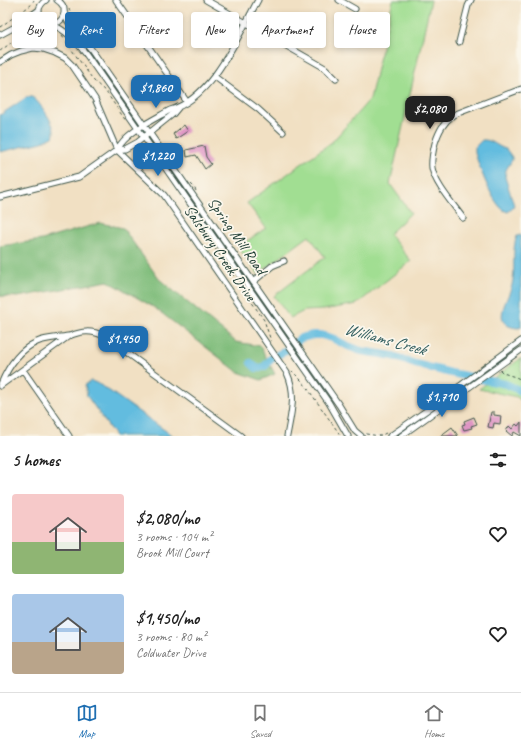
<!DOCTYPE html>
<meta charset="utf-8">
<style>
:root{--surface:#fff;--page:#f6f6f6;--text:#222;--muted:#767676;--line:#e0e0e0;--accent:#1f6fb2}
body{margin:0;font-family:Caveat,sans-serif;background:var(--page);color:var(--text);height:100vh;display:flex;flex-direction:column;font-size:15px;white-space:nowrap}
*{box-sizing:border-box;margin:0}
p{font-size:13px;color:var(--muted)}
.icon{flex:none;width:22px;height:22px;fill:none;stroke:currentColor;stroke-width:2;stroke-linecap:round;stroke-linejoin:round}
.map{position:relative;height:436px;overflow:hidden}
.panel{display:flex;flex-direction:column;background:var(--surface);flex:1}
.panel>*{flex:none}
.guide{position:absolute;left:12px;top:12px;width:497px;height:36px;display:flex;gap:8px}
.price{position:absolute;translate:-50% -34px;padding:0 9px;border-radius:8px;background:var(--accent);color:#fff;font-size:13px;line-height:26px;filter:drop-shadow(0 1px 2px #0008)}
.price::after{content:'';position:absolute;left:50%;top:24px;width:12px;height:9px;margin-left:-6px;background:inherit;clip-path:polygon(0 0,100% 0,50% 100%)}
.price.active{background:#222;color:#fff}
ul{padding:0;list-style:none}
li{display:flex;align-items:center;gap:12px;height:100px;padding:0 12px}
li span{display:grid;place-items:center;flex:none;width:112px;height:80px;border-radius:4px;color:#555}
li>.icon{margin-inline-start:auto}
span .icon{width:48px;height:48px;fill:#fffc;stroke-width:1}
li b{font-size:17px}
h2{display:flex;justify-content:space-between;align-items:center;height:48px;padding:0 12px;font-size:17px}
.pill{padding:0 14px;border-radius:4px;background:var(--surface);box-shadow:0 2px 6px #0003;font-size:14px;line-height:36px}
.pill.active{background:var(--accent);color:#fff}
.menu{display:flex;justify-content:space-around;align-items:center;height:56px;border-top:1px solid var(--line);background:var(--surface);font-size:11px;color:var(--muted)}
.menu a{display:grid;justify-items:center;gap:2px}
.menu .active{color:var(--accent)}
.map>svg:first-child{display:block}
.green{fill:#a1de92;stroke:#608e63}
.forest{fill:#80bd7c;stroke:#507d58}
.water{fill:#62bcdf;stroke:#407c8a}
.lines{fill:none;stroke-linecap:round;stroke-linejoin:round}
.river{stroke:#62bcdf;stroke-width:8}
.building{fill:#df95c5}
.minor-casing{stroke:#3e5549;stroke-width:7}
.path{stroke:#3e5549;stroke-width:1;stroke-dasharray:3 3;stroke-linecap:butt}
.minor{stroke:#fff;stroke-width:5}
.labels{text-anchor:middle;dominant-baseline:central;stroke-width:3.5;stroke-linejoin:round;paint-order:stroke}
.street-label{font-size:16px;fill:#1f3d34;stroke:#fbf7ec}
.water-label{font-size:17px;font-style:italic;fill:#305d5f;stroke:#fbf7ec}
</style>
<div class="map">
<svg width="521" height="436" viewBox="0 0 521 436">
<rect width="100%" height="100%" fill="#fbf7ec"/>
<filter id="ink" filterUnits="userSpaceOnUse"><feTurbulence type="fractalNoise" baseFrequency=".025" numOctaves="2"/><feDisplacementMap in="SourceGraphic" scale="8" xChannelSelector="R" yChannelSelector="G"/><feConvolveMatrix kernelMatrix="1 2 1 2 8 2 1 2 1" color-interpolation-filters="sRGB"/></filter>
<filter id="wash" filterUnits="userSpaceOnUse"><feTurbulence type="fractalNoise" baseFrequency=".012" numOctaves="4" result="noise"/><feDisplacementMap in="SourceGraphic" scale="16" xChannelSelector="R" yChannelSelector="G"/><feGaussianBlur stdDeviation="0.9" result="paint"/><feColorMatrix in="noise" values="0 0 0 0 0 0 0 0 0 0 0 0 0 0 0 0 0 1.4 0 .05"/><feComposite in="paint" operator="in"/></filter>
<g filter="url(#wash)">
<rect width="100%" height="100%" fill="#f1e0c3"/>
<!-- green -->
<path class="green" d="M393,0H431L390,184L411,213L389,234L411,261L357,304L323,310L304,311L290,318L274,296L325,257L309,236L258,274L238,247L266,228L247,203L332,142L370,99Z
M521,358V401L517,397L479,389Z"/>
<!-- forest -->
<path class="forest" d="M100,223L123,228L159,279L236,342L260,346L275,374L261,380L238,372L155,308L108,281L18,297L0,296V246L42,240Z"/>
<!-- water -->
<path class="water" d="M27,97H32C39,101 53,122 54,130C54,133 54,135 53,137L42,142L0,152V115Z
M482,140C492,139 497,147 506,149L512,157V160L506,170L505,177L514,205L513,208L508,212C494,210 479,166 475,153V147Z
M521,235V327L519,328C513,328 505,326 503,320C499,311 510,294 512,285C516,269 511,251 517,236Z
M91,381L97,383L111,392L173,436H115L87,396L85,385Z"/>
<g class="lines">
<!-- river -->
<path class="river" d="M251,363L256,368H260L265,366L272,358L285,351L301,338L313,335H321L332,338L348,346L361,351L393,356L415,364L451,373L506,384L521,391"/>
</g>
<g id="blocks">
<!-- building -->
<path class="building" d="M184,125L188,131L176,139L173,134Z
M204,146L206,157L211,164L205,169L196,155L187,157L186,150Z
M491,412H494V415L501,416L500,424L494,423L493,428L488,427Z
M474,417L477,424L471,426L472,428L464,430L462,425L465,424L464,421Z
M521,422V436L514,432L512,436L506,431L509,426L512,429L516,424L518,426Z
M452,427L458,436H440Z"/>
</g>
</g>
<g filter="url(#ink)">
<use href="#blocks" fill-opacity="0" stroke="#3e5549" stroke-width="1"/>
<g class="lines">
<!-- minor casing -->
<g class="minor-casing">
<path id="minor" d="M46,0C24,16 60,36 64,13C65,7 62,3 57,0
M116,0L187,102
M206,0L325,68L336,79
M339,0L355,9
M64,11L67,20L72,28L91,49L339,405L355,431L361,436
M24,22H28L43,21
M51,24C66,30 76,41 86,54L329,403L348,436
M0,35L24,22L26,19L39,10
M459,42L468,6L471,0
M0,62L11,55L21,51L33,48L43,49L55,53L65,58L72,65L95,99L117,150L164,195L287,373C297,394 291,414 287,436
M215,77L258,109L283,132
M117,150C126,132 153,120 170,110C213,98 238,36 258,0
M0,197L79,177L117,150L125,149L138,142L173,114L178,108
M463,218C453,204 435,184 432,168C431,160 433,151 435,143C439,131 443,123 453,115L521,89
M253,282L272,266L284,261
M23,370L69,436
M1,384C8,367 19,350 37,342C46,338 58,338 68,336
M0,386L69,336C82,331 91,330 104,336L241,436
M390,436L430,408L521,341
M401,436L521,350"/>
</g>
<!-- path -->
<path class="path" d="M69,9L76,24L89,39
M39,26L48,28
M0,27L31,5L34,0
M62,36L94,81L106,92L126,121
M0,51L34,26
M191,184L194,187L196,191
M188,209L264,320L271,341
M291,370L303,382L341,436
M500,370C505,376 515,375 521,380
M366,434L380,436L386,433"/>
<!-- minor -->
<use href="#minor" class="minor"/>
</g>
</g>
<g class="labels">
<!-- street labels -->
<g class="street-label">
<text transform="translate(237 236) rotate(55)">Spring Mill Road</text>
<text transform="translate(220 253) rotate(55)">Salsbury Creek Drive</text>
</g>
<!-- water labels -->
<g class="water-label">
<text transform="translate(385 339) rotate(15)">Williams Creek</text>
</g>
</g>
</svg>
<b class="price" style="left:156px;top:109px">$1,860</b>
<b class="price active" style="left:430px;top:130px">$2,080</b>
<b class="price" style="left:158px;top:177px">$1,220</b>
<b class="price" style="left:123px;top:360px">$1,450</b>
<b class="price" style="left:442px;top:418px">$1,710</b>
<div class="guide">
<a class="pill">Buy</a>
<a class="pill active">Rent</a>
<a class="pill">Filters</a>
<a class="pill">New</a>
<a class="pill">Apartment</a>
<a class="pill">House</a>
</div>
</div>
<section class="panel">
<h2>5 homes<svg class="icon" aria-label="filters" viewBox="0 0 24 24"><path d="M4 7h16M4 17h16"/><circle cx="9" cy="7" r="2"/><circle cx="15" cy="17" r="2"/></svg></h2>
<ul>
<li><span style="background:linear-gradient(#f6c9c9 60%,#8fb573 0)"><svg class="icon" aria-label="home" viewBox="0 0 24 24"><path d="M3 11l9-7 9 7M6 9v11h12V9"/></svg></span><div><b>$2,080/mo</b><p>3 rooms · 104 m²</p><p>Brook Mill Court</p></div><svg class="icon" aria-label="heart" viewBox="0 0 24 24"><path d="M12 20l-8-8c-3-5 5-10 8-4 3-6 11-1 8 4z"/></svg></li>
<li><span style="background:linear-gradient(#a9c7e8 60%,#b9a48a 0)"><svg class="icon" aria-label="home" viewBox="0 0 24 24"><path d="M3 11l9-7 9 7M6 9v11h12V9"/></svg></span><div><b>$1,450/mo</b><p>3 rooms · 80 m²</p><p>Coldwater Drive</p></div><svg class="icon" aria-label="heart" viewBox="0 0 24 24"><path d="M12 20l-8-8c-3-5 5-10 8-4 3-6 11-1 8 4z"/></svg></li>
</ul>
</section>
<nav class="menu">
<a class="active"><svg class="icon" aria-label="map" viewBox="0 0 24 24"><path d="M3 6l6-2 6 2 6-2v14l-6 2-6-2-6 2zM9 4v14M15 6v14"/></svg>Map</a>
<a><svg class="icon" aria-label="saved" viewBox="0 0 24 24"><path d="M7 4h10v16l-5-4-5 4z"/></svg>Saved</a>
<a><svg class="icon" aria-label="home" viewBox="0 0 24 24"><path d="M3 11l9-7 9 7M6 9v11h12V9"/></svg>Home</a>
</nav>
